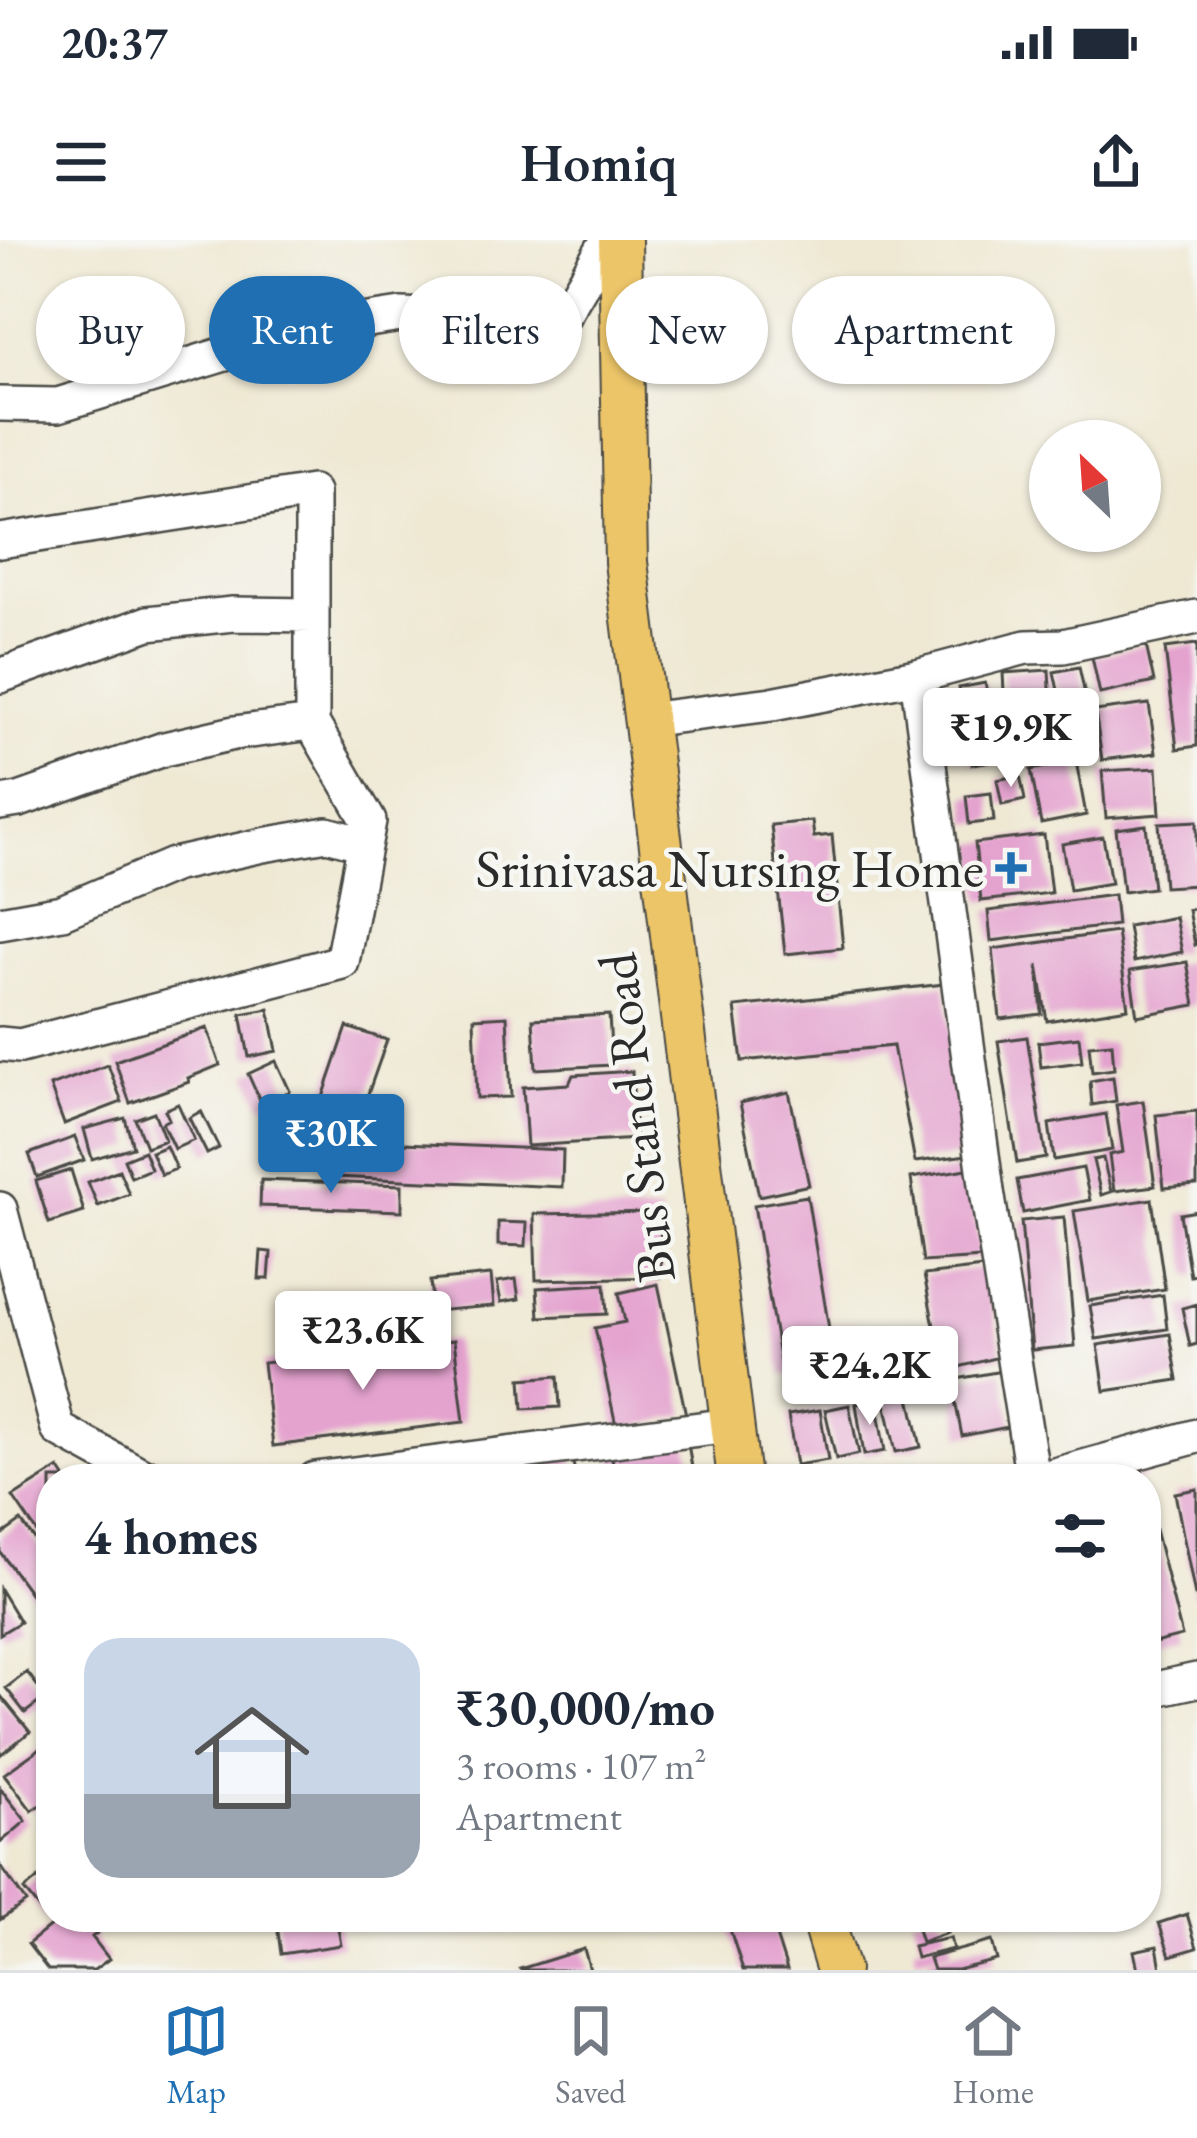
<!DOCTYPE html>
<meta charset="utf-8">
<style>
:root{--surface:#fff;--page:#f2f2f3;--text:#1f2937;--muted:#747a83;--line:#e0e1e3;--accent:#1f6fb2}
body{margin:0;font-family:"EB Garamond",serif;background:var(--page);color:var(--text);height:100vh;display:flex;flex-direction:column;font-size:45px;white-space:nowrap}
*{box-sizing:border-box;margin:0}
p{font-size:39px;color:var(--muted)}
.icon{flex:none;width:66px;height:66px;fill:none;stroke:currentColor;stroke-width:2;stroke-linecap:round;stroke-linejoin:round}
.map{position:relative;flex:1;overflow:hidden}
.sheet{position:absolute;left:36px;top:1224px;width:1125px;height:468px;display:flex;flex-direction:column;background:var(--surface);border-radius:48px;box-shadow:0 3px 9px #0004}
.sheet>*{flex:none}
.banner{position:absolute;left:36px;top:36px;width:1125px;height:108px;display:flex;gap:24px}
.needle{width:78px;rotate:335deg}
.controls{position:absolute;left:1029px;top:180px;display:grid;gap:24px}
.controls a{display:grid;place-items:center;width:132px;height:132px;border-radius:50%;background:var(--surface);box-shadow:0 3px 9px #0004;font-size:60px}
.price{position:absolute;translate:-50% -102px;padding:0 27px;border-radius:12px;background:#fff;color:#222;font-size:39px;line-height:78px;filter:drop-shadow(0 3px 6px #0008)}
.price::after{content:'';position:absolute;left:50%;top:72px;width:36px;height:27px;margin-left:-18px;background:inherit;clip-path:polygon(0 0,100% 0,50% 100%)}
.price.selected{background:var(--accent);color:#fff}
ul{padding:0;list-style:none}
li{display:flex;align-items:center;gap:36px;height:300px;padding:0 48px}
li span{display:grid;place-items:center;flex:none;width:336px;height:240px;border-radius:36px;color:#555}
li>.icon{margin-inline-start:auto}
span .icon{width:144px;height:144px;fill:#fffc;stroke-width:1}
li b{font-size:51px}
h2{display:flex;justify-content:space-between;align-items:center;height:144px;padding:0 48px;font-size:51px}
.chip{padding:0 42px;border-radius:54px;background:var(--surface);box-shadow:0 3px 9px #0004;font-size:42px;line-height:108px}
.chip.selected{background:var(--accent);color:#fff}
.status{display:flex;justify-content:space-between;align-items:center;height:84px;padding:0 60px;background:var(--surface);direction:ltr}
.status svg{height:33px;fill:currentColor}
header{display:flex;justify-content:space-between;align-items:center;height:156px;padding:0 48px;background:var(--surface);font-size:54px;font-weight:600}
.dock{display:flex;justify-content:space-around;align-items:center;height:168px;border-top:3px solid var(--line);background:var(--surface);font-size:33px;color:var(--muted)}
.dock a{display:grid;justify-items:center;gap:6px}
.dock .selected{color:var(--accent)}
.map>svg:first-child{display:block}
.building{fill:#e4a3cf}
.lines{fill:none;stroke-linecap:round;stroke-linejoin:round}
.minor-casing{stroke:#484844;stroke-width:38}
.major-casing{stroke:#484844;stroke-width:46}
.minor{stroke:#fff;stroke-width:33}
.major{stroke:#ecc569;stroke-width:42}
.poi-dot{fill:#1f6fb2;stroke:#f6f6f2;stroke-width:4.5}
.labels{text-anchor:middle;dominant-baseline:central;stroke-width:9;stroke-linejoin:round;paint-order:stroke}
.poi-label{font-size:54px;fill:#2b2b2b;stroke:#f6f6f2;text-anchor:end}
.street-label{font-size:54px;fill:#2b2b2b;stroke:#f6f6f2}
</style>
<div class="status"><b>20:37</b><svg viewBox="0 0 49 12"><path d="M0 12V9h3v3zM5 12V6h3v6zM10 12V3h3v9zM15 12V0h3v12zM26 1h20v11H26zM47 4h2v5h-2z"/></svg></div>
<header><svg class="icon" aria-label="menu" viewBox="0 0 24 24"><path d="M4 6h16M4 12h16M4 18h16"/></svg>Homiq<svg class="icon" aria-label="share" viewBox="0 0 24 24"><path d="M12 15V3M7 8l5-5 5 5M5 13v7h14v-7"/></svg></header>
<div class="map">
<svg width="1197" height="1730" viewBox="0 0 1197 1730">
<rect width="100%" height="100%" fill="#f6f6f2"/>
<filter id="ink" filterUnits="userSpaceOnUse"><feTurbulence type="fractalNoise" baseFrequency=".00833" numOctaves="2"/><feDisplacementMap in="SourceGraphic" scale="24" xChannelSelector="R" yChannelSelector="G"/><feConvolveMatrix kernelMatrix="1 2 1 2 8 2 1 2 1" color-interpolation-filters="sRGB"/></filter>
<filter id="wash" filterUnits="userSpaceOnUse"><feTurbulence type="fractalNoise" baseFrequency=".004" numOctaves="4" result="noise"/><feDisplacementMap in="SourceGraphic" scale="48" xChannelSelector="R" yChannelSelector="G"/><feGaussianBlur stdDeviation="2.7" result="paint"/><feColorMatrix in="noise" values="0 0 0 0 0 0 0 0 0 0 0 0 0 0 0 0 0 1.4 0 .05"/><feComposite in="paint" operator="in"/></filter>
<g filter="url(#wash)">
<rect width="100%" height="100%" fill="#efe9d4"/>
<g id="blocks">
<!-- building -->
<path class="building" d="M1197,404V506L1177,509L1165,408Z
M1146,405L1154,442L1100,454L1092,417Z
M1079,427L1086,459L1061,464L1054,432Z
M1049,430L1051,466L1005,469L1003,433Z
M985,443L989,462L964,467L959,448Z
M1149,464L1156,513L1102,520L1095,471Z
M1049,490L1052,512L972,524L969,502Z
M1076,521L1086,575L1041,584L1031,530Z
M1157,528L1160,574L1106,578L1102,531Z
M1020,535L1025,560L1002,565L997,540Z
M991,553L994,581L969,584L966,556Z
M812,581L814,597L832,595L843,708L785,714L771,585Z
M1197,581V645L1164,647L1159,583Z
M1146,585L1153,648L1123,652L1116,589Z
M1044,595L1051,653L981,661L975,603Z
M1103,597L1111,643L1070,650L1062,604Z
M1114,655L1117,685L991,701L988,671Z
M1197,668V704L1195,705L1188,670Z
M1175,677L1182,712L1134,722L1128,686Z
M1117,692L1128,768L1047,781L1038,725L1042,774L1000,779L993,709Z
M1187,722L1195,765L1137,776L1130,731Z
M945,744L967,915L915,922L893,806L742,821L735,767Z
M269,769L277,811L249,817L241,774Z
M609,775L612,825L536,829L533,779Z
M507,776L511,857L477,858L474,778Z
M347,787L387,800L357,885L318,872Z
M207,788L220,825L188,838L189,842L130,863L115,821Z
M1027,797L1046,918L1017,923L998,801Z
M1079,797L1082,822L1041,827L1038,802Z
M1112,803L1114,829L1092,832L1089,805Z
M276,821L290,851L262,865L248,834Z
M108,825L122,862L64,884L50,846Z
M632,831L636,899L527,906L523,847L569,844L573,835Z
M1113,837L1116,861L1092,865L1090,841Z
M789,852L809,945L759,956L740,863Z
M1143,861L1155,946L1114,951L1109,915L1123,912L1116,865Z
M178,864L194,900L174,909L162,883L169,879L165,870Z
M201,871L219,908L207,914L189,878Z
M1197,871V945L1164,948L1156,875Z
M154,872L165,900L146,907L135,879Z
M1106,874L1112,910L1054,920L1049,884Z
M125,878L133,907L92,919L84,889Z
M75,897L84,920L37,937L29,914Z
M335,900L563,910L562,947L334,937Z
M166,906L176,929L161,935L151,912Z
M144,911L151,929L131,937L124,919Z
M1103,918L1111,952L1101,955L1093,920Z
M1083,928L1090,960L1023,973L1017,940Z
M967,929L981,1018L923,1022L911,938Z
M71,930L84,972L49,983L36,941Z
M119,930L129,954L98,966L88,942Z
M261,940L402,945V971L260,966Z
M807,956L835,1125L782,1135L754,965Z
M1152,959L1165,1049L1088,1061L1074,971Z
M1197,971V1035L1190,1036L1180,974Z
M660,972L661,1037L536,1040L534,974Z
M1064,977L1075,1106L1032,1110L1021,981Z
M498,982L527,983L526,1006L498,1005Z
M261,1011L271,1012L269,1039H259Z
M983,1028L1003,1116L943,1131L924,1035Z
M491,1035L494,1066L433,1071L430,1041Z
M516,1039L519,1059L501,1062L497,1042Z
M605,1044L607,1074L539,1077L537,1048Z
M658,1044L686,1175L617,1190L595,1088L625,1082L619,1053Z
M1163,1055L1167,1089L1096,1099L1090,1066Z
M1197,1064V1104L1190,1106L1182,1068Z
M1170,1094L1178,1140L1105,1151L1098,1105Z
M454,1100L464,1182L273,1206L263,1123Z
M1002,1131L1013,1186L962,1196L951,1140Z
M558,1136L560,1167L523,1169L521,1139Z
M909,1153L921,1207L896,1212L884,1158Z
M876,1161L885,1211L864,1215L856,1164Z
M849,1165L859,1214L836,1219L825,1170Z
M820,1170L828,1220L796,1225L788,1175Z
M687,1198L694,1239H616L611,1212Z
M572,1217L576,1239H533L530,1224Z
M1141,1224L1144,1239H1094Z
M59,1228L66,1239H51V1285L38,1294L13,1257Z
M1197,1249V1356H1195L1175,1253Z
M1146,1254L1182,1396L1146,1405Z
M21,1281L51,1322V1366L43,1371L0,1312V1296Z
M0,1349L20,1382L0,1394Z
M27,1432L46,1457L25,1473L6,1448Z
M0,1455L30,1492L0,1515Z
M42,1507L51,1519V1557L32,1571L4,1534Z
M0,1548L26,1581L0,1603Z
M0,1625L26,1662L0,1680Z
M51,1628V1675L47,1679L24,1650Z
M1187,1674L1197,1708L1170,1716L1159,1683Z
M62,1677H104L109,1684L92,1697L109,1719L94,1730H48L28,1704Z
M276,1677H336L341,1705L281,1714Z
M726,1677H770L787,1730H743Z
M913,1677H941L947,1693L921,1702Z
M950,1698L953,1709L916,1718L913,1706Z
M992,1701L997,1720L957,1730H933L929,1718Z
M1157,1706L1161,1729L1138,1730L1134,1711Z
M584,1709L590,1730H521L520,1729Z"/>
</g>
</g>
<g filter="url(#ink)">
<use href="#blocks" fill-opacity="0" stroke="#484844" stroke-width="3"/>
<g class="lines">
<!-- minor casing -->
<g class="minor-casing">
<path id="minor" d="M0,164L58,165L303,90L401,75L560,81L608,0
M0,301L312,252V483L369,581L342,722L20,806L0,804
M0,436L148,383L233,374L312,375
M917,436L987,951L1033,1239
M645,480L772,464L917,436L1026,407L1063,406L1197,377
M0,563L19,560L164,509L234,493L312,483
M0,683L62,672L173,625L263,605L327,594L364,604
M0,969L58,1189L145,1237L177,1239
M315,1239L730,1185
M1040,1239L1197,1196
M1146,1451L1197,1440"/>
</g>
<!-- major casing -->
<g class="major-casing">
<path id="major" d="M620,0L626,322L739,1239
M822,1677L838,1730"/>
</g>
<!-- minor -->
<use href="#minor" class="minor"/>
<!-- major -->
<use href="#major" class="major"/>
</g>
</g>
<!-- markers -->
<path class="poi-dot" d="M1005 610h12v12h12v12h-12v12h-12v-12h-12v-12h12z"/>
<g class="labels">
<!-- poi labels -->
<g class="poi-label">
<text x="984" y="628">Srinivasa Nursing Home</text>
</g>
<!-- street labels -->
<g class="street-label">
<text transform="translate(636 878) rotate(-97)">Bus Stand Road</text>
</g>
</g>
</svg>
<div class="controls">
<a><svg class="needle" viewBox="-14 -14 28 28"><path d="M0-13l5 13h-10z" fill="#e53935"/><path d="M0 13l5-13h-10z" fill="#747a83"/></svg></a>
</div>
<b class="price" style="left:1011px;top:550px">₹19.9K</b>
<b class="price selected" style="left:331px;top:956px">₹30K</b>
<b class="price" style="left:363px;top:1153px">₹23.6K</b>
<b class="price" style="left:870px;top:1188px">₹24.2K</b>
<div class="banner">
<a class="chip">Buy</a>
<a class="chip selected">Rent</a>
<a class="chip">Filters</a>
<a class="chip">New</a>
<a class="chip">Apartment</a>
</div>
<section class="sheet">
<h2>4 homes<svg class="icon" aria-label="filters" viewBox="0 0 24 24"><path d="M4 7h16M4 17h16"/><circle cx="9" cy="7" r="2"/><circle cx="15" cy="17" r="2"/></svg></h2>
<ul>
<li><span style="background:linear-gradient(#c9d6e8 65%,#9aa5b1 0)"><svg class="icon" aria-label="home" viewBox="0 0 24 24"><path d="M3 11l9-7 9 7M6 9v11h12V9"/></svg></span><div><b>₹30,000/mo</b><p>3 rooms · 107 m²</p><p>Apartment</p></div></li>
</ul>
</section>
</div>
<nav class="dock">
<a class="selected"><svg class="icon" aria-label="map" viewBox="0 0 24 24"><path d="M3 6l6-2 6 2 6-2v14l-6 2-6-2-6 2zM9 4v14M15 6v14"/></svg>Map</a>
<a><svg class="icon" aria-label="saved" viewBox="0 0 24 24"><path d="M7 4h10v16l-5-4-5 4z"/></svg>Saved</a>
<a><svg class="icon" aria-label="home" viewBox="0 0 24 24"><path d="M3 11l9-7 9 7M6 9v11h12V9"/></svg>Home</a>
</nav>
